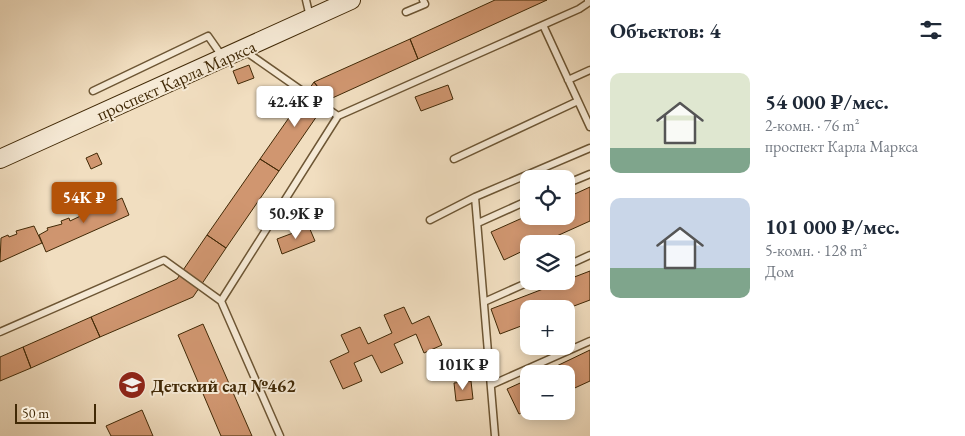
<!DOCTYPE html>
<html lang="ru">
<meta charset="utf-8">
<style>
:root{--surface:#fff;--page:#f6f6f7;--text:#1f2937;--muted:#747a83;--accent:#b45309}
body{margin:0;font-family:"EB Garamond",serif;background:var(--page);color:var(--text);height:100vh;display:flex;flex-direction:column;font-size:19px;white-space:nowrap}
*{box-sizing:border-box;margin:0}
p{font-size:16px;color:var(--muted)}
.icon{flex:none;width:28px;height:28px;fill:none;stroke:currentColor;stroke-width:2;stroke-linecap:round;stroke-linejoin:round}
.map{position:relative;flex:1;overflow:hidden}
.drawer{display:flex;flex-direction:column;background:var(--surface);width:375px}
.drawer>*{flex:none}
.fabs{position:absolute;left:520px;top:170px;display:grid;gap:10px}
.fabs a{display:grid;place-items:center;width:55px;height:55px;border-radius:10px;background:var(--surface);box-shadow:0 2px 12px #0003;font-size:25px}
.scale{position:absolute;left:15px;bottom:12px;width:81px;box-sizing:border-box;padding-left:5px;border:2px solid #412906;border-top:0;font-size:14px;line-height:18px;white-space:nowrap;color:#412906;-webkit-text-stroke:4px #f6ead6;paint-order:stroke}
.price{position:absolute;translate:-50% -42px;padding:0 11px;border-radius:5px;background:#fff;color:#222;font-size:16px;line-height:32px;filter:drop-shadow(0 1px 2px #0008)}
.price::after{content:'';position:absolute;left:50%;top:30px;width:15px;height:11px;margin-left:-8px;background:inherit;clip-path:polygon(0 0,100% 0,50% 100%)}
.price.current{background:var(--accent);color:#fff}
ul{padding:0;list-style:none}
li{display:flex;align-items:center;gap:15px;height:125px;padding:0 20px}
li span{display:grid;place-items:center;flex:none;width:140px;height:100px;border-radius:10px;color:#555}
li>.icon{margin-inline-start:auto}
span .icon{width:60px;height:60px;fill:#fffc;stroke-width:1}
li b{font-size:21px}
h2{display:flex;justify-content:space-between;align-items:center;height:60px;padding:0 20px;font-size:21px}
main{display:flex;flex:1;min-height:0}
.map>svg:first-child{display:block}
.building{fill:#d09670;stroke:#412906}
.lines{fill:none;stroke-linecap:round;stroke-linejoin:round}
.lane-casing{stroke:#6d5634;stroke-width:9}
.secondary-casing{stroke:#412906;stroke-width:20}
.lane{stroke:#f6ead6;stroke-width:6}
.secondary{stroke:#f6ead6;stroke-width:18}
.labels{text-anchor:middle;dominant-baseline:central;stroke-width:4;stroke-linejoin:round;paint-order:stroke}
.street-label{font-size:18px;fill:#412906;stroke:#f6ead6}
.poi-label{font-size:18px;font-weight:bold;fill:#412906;stroke:#f6ead6;text-anchor:start}
</style>
<main>
<div class="map">
<svg width="590" height="436" viewBox="0 0 590 436">
<rect width="100%" height="100%" fill="#f1dec0"/>
<filter id="stains"><feTurbulence type="fractalNoise" baseFrequency=".004" numOctaves="4"/><feColorMatrix values="0 0 0 0 .2 0 0 0 0 .09 0 0 0 0 .02 0 0 0 .5 -.17"/></filter>
<radialGradient id="worn" r=".72"><stop offset=".6" stop-color="#630" stop-opacity="0"/><stop offset="1" stop-color="#630" stop-opacity=".3"/></radialGradient>
<!-- building -->
<path class="building" d="M495,0H547L418,59L410,39Z
M410,39L418,59L328,100L314,82Z
M249,65L254,78L238,84L233,71Z
M314,82L328,100L279,171L260,159Z
M448,85L453,99L421,111L415,97Z
M97,153L102,164L91,169L86,158Z
M260,159L279,171L226,248L207,235Z
M590,187V221L539,244H529V248L504,260L491,232L529,215L566,216V198Z
M122,198L129,215L46,252L39,235L48,230L47,228L62,224L61,221L69,218L70,221L89,212L88,210L104,205L103,203L110,200L111,203Z
M34,226L42,243L0,262L1,238L8,235L9,237L17,234L16,231Z
M309,227L315,241L282,254L277,239Z
M207,235L226,248L193,297L100,337L91,317L177,279Z
M590,271V300L566,309H529V323L500,334L491,309Z
M404,307L412,324L429,316L442,345L424,353L416,334L394,344L403,363L381,373L372,355L354,363L362,381L343,389L330,361L349,352L341,335L360,327L368,344L392,333L384,315Z
M91,317L100,337L31,368L23,347Z
M203,324L252,436H221L178,335Z
M23,347L31,368L0,381V357Z
M590,350V381L566,392V374H540Z
M529,379V410L519,414L507,389Z
M471,381L473,399L456,401L454,383Z
M142,410L153,436H111L106,426Z"/>
<g class="lines">
<!-- lane casing -->
<g class="lane-casing">
<path id="lane" d="M306,0L310,17
M406,12L425,4L423,0
M543,25L590,127
M245,51L338,116
M568,80L590,70
M93,91L208,36L222,56
M454,159L578,101
M566,184L590,174
M475,197L495,436
M430,220L475,197L590,148
M478,223L529,200
M566,266L590,255
M221,301L338,116L579,9L588,3V0
M484,302L531,281
M0,332L164,260L221,301L280,436
M491,385L590,341"/>
</g>
<!-- secondary casing -->
<g class="secondary-casing">
<path id="secondary" d="M0,159L351,0"/>
</g>
<!-- lane -->
<use href="#lane" class="lane"/>
<!-- secondary -->
<use href="#secondary" class="secondary"/>
</g>
<!-- icons -->
<defs>
<g id="school-disc" transform="scale(1.4375)"><circle r="9.5" fill="#8f2418" stroke="#f6ead6"/><path d="M0-5L7-2L0 1L-7-2ZM-4 1L0 2.5L4 1V4Q0 6-4 4Z" fill="#fff"/></g>
</defs>
<g fill-rule="evenodd">
<use href="#school-disc" x="132" y="385"/>
</g>
<g class="labels">
<!-- street labels -->
<g class="street-label">
<text transform="translate(176 80) rotate(-24)">проспект Карла Маркса</text>
</g>
<!-- poi labels -->
<g class="poi-label">
<text x="151" y="385">Детский сад №462</text>
</g>
</g>
<rect width="100%" height="100%" filter="url(#stains)"/>
<rect width="100%" height="100%" fill="url(#worn)"/>
</svg>
<div class="fabs">
<a><svg class="icon" aria-label="locate" viewBox="0 0 24 24"><circle cx="12" cy="12" r="6"/><path d="M12 2v4M12 18v4M2 12h4M18 12h4"/></svg></a>
<a><svg class="icon" aria-label="layers" viewBox="0 0 24 24"><path d="M12 4l9 5-9 5-9-5zM3 14l9 5 9-5"/></svg></a>
<a>+</a>
<a>−</a>
</div>
<div class="scale">50 m</div>
<b class="price" style="left:295px;top:128px">42.4K ₽</b>
<b class="price current" style="left:84px;top:224px">54K ₽</b>
<b class="price" style="left:296px;top:240px">50.9K ₽</b>
<b class="price" style="left:463px;top:391px">101K ₽</b>
</div>
<section class="drawer">
<h2>Объектов: 4<svg class="icon" aria-label="filters" viewBox="0 0 24 24"><path d="M4 7h16M4 17h16"/><circle cx="9" cy="7" r="2"/><circle cx="15" cy="17" r="2"/></svg></h2>
<ul>
<li><span style="background:linear-gradient(#dfe7d0 75%,#7fa58c 0)"><svg class="icon" aria-label="home" viewBox="0 0 24 24"><path d="M3 11l9-7 9 7M6 9v11h12V9"/></svg></span><div><b>54 000 ₽/мес.</b><p>2-комн. · 76 m²</p><p>проспект Карла Маркса</p></div></li>
<li><span style="background:linear-gradient(#c9d6e8 70%,#7fa58c 0)"><svg class="icon" aria-label="home" viewBox="0 0 24 24"><path d="M3 11l9-7 9 7M6 9v11h12V9"/></svg></span><div><b>101 000 ₽/мес.</b><p>5-комн. · 128 m²</p><p>Дом</p></div></li>
</ul>
</section>
</main>
